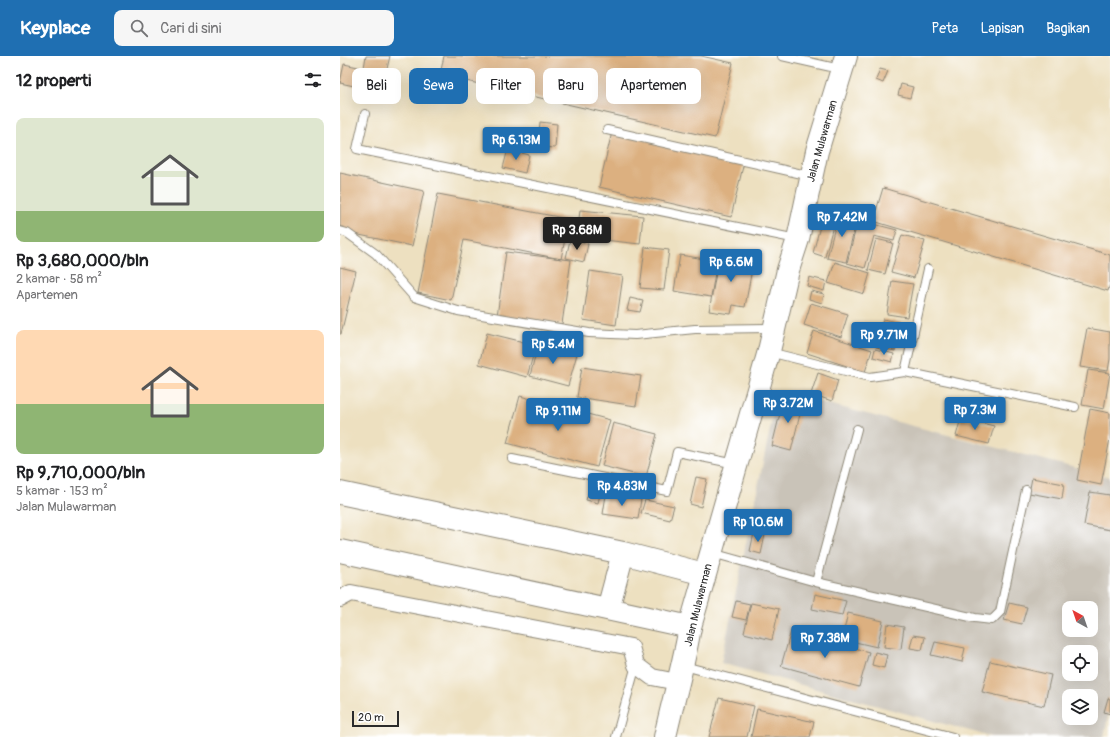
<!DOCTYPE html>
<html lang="id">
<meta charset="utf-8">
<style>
:root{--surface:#fff;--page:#f6f6f6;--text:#202124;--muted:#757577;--accent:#1f6fb2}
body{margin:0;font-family:Pangolin,sans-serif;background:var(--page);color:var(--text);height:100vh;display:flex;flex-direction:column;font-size:15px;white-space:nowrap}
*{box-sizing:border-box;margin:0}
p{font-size:13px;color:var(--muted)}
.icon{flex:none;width:22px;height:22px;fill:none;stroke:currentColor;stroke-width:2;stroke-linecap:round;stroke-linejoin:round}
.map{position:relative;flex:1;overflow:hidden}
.panel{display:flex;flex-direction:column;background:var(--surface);width:340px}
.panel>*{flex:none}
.banner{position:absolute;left:12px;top:12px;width:380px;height:36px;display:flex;gap:8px}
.needle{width:26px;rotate:320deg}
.fabs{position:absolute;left:722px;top:545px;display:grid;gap:8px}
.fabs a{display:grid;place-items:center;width:36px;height:36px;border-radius:8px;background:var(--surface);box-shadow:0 4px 16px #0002;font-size:20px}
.scale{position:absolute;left:12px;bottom:10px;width:47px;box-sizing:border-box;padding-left:4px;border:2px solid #2b2b2b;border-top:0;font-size:11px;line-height:14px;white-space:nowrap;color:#2b2b2b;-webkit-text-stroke:3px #fff;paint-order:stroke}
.price{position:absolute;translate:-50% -34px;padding:0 9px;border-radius:4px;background:var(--accent);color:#fff;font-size:13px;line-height:26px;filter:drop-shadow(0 1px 2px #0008)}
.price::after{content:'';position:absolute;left:50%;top:24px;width:12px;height:9px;margin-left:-6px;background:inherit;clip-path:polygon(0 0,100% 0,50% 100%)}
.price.on{background:#222;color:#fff}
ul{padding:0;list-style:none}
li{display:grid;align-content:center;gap:8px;height:212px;padding:0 16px}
li span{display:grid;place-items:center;height:124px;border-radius:8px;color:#555}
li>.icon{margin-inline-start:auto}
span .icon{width:72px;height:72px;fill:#fffc;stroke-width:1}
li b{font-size:17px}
h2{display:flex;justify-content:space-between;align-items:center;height:48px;padding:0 16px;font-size:17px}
.tag{padding:0 14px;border-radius:8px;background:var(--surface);box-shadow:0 4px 16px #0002;font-size:14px;line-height:36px}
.tag.on{background:var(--accent);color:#fff}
header{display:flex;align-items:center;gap:24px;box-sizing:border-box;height:56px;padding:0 20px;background:var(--accent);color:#fff}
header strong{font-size:19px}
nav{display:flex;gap:22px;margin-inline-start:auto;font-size:14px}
.search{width:280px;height:36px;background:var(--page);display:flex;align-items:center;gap:10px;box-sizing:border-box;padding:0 14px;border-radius:8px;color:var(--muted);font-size:15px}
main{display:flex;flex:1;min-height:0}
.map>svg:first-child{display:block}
.industrial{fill:#c9c3b8;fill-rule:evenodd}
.building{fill:#dcb080}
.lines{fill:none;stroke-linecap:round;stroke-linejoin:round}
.lane-casing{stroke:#8c8676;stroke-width:10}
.street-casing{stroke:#8c8676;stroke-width:18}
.secondary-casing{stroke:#8c8676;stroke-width:24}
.highway-casing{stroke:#8c8676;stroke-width:24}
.lane{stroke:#fff;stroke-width:8}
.street{stroke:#fff;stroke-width:16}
.secondary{stroke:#fff;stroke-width:22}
.highway{stroke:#fff;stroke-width:22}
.labels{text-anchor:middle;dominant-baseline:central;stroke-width:3;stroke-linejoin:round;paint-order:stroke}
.street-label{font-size:11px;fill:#2b2b2b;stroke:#fff}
</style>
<header>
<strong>Keyplace</strong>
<div class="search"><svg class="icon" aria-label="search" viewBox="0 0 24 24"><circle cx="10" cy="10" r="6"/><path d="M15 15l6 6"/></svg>Cari di sini</div>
<nav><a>Peta</a><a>Lapisan</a><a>Bagikan</a></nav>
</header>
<main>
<section class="panel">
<h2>12 properti<svg class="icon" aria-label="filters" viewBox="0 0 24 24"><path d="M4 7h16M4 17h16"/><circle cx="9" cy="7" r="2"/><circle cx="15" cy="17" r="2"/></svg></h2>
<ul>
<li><span style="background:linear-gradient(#dfe7d0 75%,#8fb573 0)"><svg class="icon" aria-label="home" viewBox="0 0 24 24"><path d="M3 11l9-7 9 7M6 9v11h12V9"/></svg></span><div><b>Rp 3,680,000/bln</b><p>2 kamar · 58 m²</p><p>Apartemen</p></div></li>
<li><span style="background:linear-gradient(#ffd9b3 60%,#8fb573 0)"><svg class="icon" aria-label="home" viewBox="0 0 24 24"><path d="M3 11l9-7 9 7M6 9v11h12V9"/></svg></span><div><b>Rp 9,710,000/bln</b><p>5 kamar · 153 m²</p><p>Jalan Mulawarman</p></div></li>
</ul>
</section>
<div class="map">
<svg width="770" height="681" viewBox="0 0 770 681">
<rect width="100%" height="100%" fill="#fff"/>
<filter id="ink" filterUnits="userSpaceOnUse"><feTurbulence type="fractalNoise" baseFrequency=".025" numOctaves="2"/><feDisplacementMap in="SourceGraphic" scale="8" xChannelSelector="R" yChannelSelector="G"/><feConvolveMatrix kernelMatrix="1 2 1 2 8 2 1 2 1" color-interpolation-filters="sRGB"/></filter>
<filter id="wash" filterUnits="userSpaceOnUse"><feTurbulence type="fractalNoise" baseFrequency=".012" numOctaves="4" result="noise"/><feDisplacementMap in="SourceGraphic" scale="16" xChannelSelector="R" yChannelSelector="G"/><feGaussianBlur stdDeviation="0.9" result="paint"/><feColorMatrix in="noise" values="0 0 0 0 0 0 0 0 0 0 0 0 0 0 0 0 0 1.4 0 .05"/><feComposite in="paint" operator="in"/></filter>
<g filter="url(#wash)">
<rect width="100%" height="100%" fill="#ede0c0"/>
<!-- industrial -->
<path class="industrial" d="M438,335L770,421V651L764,681H652L381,607ZM729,552H751V574H729ZM729,596H751V618H729ZM729,640H751V662H729Z"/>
<g id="blocks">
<!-- building -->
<path class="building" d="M26,0H50L46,17L24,12Z
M104,0H361L393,7L375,82L100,19Z
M4,8L51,18L47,37L0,27Z
M540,13L548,15L543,27L536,24Z
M561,28L573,31L570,42L558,39Z
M200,66L217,68L215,92L198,91Z
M272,76L404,106L391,161L259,131Z
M168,93L189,99L185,117L163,112Z
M0,117L84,135L72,190L0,175Z
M543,132L770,199V228L768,235L533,165Z
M98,138L229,163L221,203L124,184L111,244L78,237Z
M240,154L303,160L300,188L237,181Z
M484,155L496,158L485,201L473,197Z
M498,159L517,163L506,206L487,202Z
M518,164L557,174L554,185L534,180L525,212L507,207Z
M562,179L585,185L574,222L551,216Z
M536,183L553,187L545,218L528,214Z
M230,184L248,188L244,206L226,202Z
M305,191L329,194L324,234L300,232Z
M166,196L231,204L222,268L157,260Z
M380,196L414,202L405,251L393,249L391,258L369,255Z
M340,199L377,205L371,241L334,235Z
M495,206L530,217L524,238L488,227Z
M0,211L16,215L1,278H0Z
M250,215L283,220L276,269L243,264Z
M469,221L486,225L484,235L467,230Z
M552,225L573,228L567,261L547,258Z
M471,235L484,238L482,247L469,243Z
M290,242L303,245L300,256L287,254Z
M471,247L508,258L501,281L464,269Z
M543,263L562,267L555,295L536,291Z
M747,272L770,276V303L768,315L740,311Z
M474,275L532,294L525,316L467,297Z
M147,277L196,289L187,321L139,308Z
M198,288L237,298L228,330L190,320Z
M535,293L554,298L552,306L533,301Z
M242,311L301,320L296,350L237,341Z
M748,314L770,317L764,353L742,349Z
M478,317L498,324L492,345L471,338Z
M180,340L270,364L257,411L167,387Z
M444,341L463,346L451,395L432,390Z
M750,353L770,357V383L761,429L737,424Z
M621,362L654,370L649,388L616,380Z
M273,367L317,378L306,421L262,410Z
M356,421L367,423L361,451L350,448Z
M692,422L724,428L722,443L689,437Z
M250,431L261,434L258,447L246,444Z
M750,436L770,439V474L744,469Z
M266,439L301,443L298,463L263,458Z
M305,444L334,450L330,464L301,457Z
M414,477L425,479L421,498L410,495Z
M475,538L506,545L502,559L472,553Z
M396,545L410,548L406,564L392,561Z
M411,547L439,553L432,584L404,577Z
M669,547L687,551L682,568L664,564Z
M508,557L543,565L537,591L502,583Z
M547,568L564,571L561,593L544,591Z
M451,575L529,596L519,631L441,610Z
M573,579L585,581L582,594L570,592Z
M595,586L625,592L622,606L591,599Z
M535,596L547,599L544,612L532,609Z
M650,605L711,619L704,650L642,636Z
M379,642L414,650L407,681H369Z
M768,642L770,643V658L764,656Z
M417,653L474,666L470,681H411Z"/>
</g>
</g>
<g filter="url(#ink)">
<use href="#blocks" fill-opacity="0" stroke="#8c8676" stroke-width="1"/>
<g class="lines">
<!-- lane casing -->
<g class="lane-casing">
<path id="lane" d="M442,0L500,13
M25,58L17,93L457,183
M267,74L471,120
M0,175L7,177L36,198L74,241L118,255L249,277L295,279L355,273L434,272
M429,296L530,321L565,316L735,351
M565,316L588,213
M172,403L327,435L337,396L396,408
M372,497L476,526L635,562L652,564L660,556L686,434
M476,526L517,373
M344,610L613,681
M276,681L296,609"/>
</g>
<!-- street casing -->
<g class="street-casing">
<path id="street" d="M0,543L11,537L291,591L296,609L312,621L337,626"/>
</g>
<!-- secondary casing -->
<g class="secondary-casing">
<path id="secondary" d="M0,437L283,497L364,518
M0,495L350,571
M268,553L283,497"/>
</g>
<!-- highway casing -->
<g class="highway-casing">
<path id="highway" d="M325,681C333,644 344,608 350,571L429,295L448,214L458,183L477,95L506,0"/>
</g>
<!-- lane -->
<use href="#lane" class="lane"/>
<!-- street -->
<use href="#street" class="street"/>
<!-- secondary -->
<use href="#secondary" class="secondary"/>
<!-- highway -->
<use href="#highway" class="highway"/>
</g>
</g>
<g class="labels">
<!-- street labels -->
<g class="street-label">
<text transform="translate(482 85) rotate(-74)">Jalan Mulawarman</text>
<text transform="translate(358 549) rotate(-76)">Jalan Mulawarman</text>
</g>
</g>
</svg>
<div class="fabs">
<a><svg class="needle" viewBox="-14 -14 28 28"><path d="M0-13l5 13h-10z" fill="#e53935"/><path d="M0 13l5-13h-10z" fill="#757577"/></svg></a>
<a><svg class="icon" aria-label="locate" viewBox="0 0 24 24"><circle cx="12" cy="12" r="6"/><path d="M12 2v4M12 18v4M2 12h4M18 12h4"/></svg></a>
<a><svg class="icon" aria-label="layers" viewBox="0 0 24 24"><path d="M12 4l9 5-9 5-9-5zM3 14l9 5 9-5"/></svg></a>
</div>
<div class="scale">20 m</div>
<b class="price" style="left:176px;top:105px">Rp 6.13M</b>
<b class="price" style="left:502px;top:182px">Rp 7.42M</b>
<b class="price on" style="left:237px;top:195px">Rp 3.68M</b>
<b class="price" style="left:391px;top:227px">Rp 6.6M</b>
<b class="price" style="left:544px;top:300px">Rp 9.71M</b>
<b class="price" style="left:213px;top:309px">Rp 5.4M</b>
<b class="price" style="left:448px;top:368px">Rp 3.72M</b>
<b class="price" style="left:635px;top:375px">Rp 7.3M</b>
<b class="price" style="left:218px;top:376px">Rp 9.11M</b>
<b class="price" style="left:282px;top:451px">Rp 4.83M</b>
<b class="price" style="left:418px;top:487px">Rp 10.6M</b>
<b class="price" style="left:485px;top:603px">Rp 7.38M</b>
<div class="banner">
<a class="tag">Beli</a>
<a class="tag on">Sewa</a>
<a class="tag">Filter</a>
<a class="tag">Baru</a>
<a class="tag">Apartemen</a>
</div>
</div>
</main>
